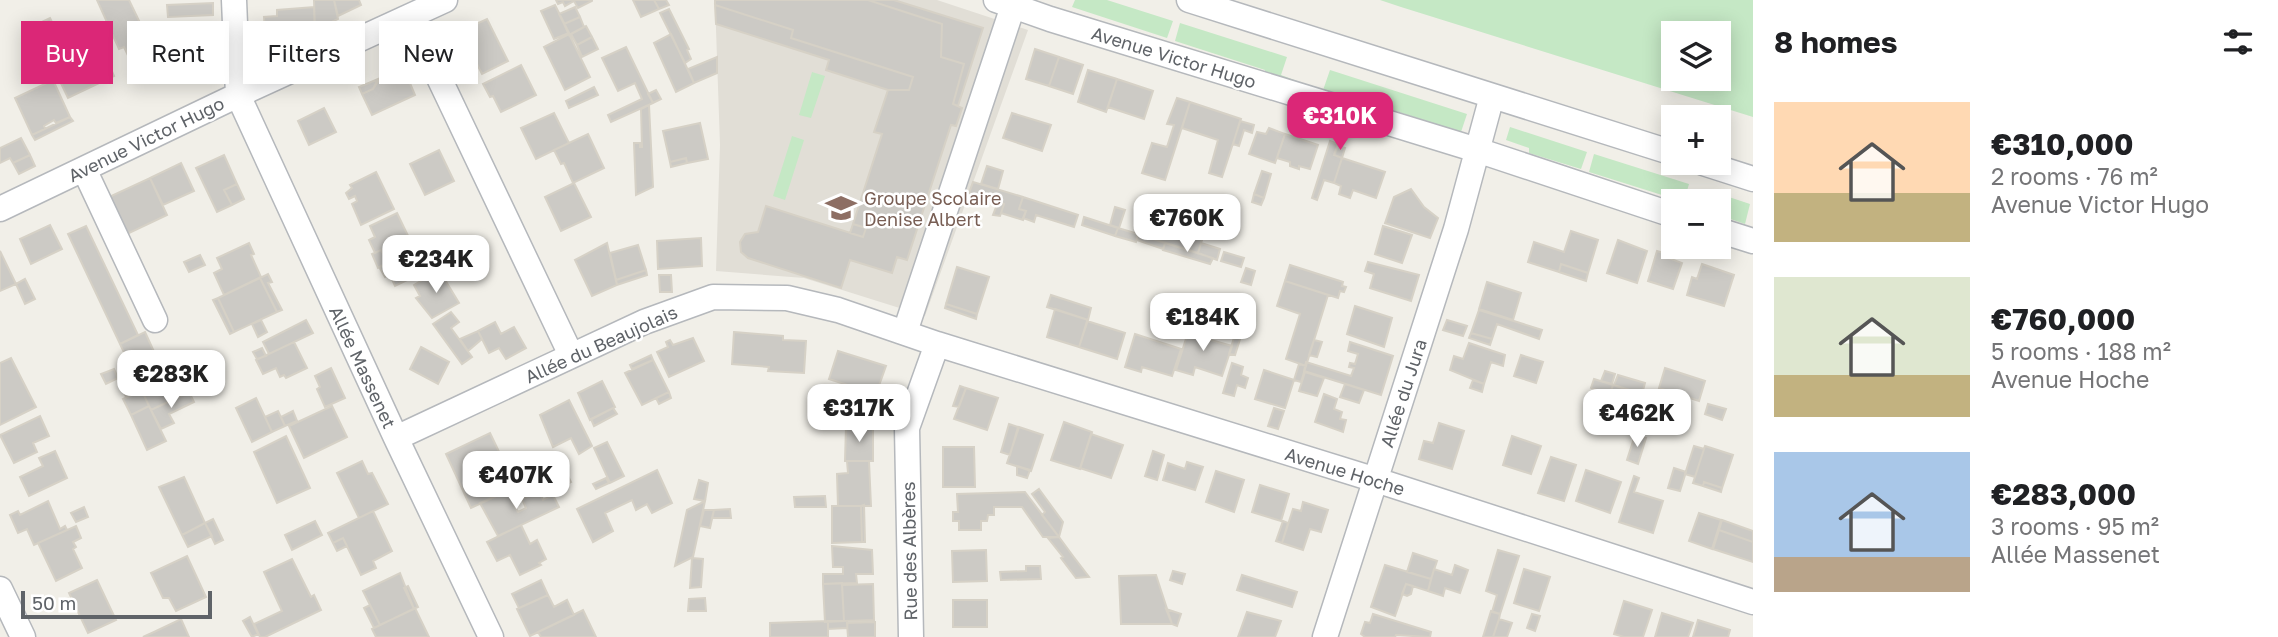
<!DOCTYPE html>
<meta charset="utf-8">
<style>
:root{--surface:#fff;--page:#f2f2f2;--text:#202124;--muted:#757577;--accent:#db2777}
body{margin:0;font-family:"Golos Text",sans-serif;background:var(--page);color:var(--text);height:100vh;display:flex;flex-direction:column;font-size:26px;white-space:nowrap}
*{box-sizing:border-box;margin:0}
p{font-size:23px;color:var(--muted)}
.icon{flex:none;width:38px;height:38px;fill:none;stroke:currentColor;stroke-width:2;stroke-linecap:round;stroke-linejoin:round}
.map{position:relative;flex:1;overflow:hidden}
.side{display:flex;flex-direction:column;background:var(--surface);width:525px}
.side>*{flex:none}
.banner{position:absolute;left:21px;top:21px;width:665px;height:63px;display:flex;gap:14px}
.controls{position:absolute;left:1661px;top:21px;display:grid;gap:14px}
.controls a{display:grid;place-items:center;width:70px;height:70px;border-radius:0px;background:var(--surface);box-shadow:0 4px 18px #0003;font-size:35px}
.scale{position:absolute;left:21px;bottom:18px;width:191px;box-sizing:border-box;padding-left:7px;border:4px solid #5f6368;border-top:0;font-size:19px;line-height:24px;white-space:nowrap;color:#5f6368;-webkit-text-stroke:5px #fff;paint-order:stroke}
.price{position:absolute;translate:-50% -60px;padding:0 16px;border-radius:14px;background:#fff;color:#222;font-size:23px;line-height:46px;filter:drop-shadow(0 2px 4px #0008)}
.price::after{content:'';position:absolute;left:50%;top:42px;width:21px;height:16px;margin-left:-10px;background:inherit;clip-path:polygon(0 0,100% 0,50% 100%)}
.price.selected{background:var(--accent);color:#fff}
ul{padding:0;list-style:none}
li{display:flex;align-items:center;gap:21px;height:175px;padding:0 21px}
li span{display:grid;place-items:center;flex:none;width:196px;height:140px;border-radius:0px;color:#555}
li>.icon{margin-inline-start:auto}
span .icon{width:84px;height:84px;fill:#fffc;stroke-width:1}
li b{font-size:30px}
h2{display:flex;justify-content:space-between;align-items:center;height:84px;padding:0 21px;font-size:30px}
.chip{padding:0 24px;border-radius:0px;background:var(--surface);box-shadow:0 4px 18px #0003;font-size:24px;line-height:63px}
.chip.selected{background:var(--accent);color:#fff}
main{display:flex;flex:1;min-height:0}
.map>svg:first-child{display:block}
.education{fill:#e1ded6}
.green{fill:#c5e8c5;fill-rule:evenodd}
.building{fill:#cccac5;stroke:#d6d1c6;stroke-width:2}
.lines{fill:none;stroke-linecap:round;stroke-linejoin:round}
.minor-casing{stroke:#b5b8bc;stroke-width:27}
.minor{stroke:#fff;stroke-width:24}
.labels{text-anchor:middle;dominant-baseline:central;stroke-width:5;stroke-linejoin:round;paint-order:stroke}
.street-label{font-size:18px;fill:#5f6368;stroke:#fff}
.education-label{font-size:18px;fill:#785e54;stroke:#fff;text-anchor:start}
</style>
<main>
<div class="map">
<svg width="1753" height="637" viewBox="0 0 1753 637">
<rect width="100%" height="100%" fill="#f1efe8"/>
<!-- education -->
<path class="education" d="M715,0H937L1028,30L925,316L804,278L716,271L720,145Z"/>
<!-- green -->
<path class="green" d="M1075,0H1107L1173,21L1167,38L1072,7Z
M1380,0H1753V117L1401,7ZM1673,33H1718V79H1673Z
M1180,23L1287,57L1281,75L1297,81L1295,87L1263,78L1265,70L1175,41Z
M1330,70L1467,114L1461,132L1349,96L1344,104L1321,96Z
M812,72L825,76L811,118L799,115Z
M1510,127L1587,152L1581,169L1529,153V148L1506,140Z
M792,136L804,140L785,200L773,196Z
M1594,154L1689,184L1684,201H1673V209L1659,204L1662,195L1589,172Z
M1708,190L1750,204L1745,224L1719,215L1718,201H1704Z"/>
<!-- building -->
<path class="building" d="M97,0H129L156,56L133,66L124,47L119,49Z
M314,0H334L338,19L315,30Z
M334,0H359L361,5L338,16Z
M556,0H592V1L578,8L574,1L565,6L563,2L558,4Z
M633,0H654L659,9L641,17Z
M654,0H666L669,5L659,9Z
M715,0H868L942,24L941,57L964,64L953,104L962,108L956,126L951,125L907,260L897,257L892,273L850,260L841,288L748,258L741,252L740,242L745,234L758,232L766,206L863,237L866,228L853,224L882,134L874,132L888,90H909L913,77L791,38L793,30L715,5Z
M868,0H894L983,28L958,106L953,104L964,64L941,57L942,24Z
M213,3V15L168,17L167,5Z
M555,5L569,33L554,39L541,11Z
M715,5L793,30L791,38L913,77L909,90H888L826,70L829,60L716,24Z
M314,7L315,40L279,42V47H266L264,17L277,16V10Z
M575,7L580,17L564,24L559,14Z
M669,9L689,49L687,50L691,59L685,63L660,13Z
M580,17L584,27L569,35L564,24Z
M50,18L66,52L70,57L78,54L84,67L106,57L114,76L68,98L58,77L53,80L29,28Z
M487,19L508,61L482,74L467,44L463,45L459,37L463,35L461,31Z
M198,26L200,61L168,63L167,38L173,28Z
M586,26L592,37L577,45L571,34Z
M569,34L590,77L565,90L544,47Z
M671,34L694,83L676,92L654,43Z
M592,37L598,49L582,57L577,45Z
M626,47L653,103L611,122L608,115L642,99L635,83L618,91L602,58Z
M1035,49L1059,57L1049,86L1026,79Z
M717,57V73L694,83L688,69Z
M1059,57L1083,65L1073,94L1049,86Z
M521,65L536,95L501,112L493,96L490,97L483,84Z
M404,69L415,95L372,115L362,94L373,89L379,80Z
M1088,70L1117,79L1106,112L1078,102Z
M378,79L373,89L362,94L359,87Z
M1117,79L1153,91L1144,119L1108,107Z
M53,80L70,117L56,123L54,120L44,126L45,129L32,135L15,98Z
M594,87L598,95L569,108L566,101Z
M656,90L661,99L653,103L648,94Z
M1177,98L1190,102L1165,180L1142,173L1152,143L1167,147L1174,125L1167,124Z
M1190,102L1241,119L1222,177L1209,173L1218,140L1182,128Z
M649,105L653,187L636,195L634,143H640V147H642L641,109Z
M324,108L336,132L309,145L298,121Z
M554,113L569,143L536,159L521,128Z
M1012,113L1051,125L1042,151L1003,138Z
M70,117L73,121L35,140L32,135Z
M1240,121L1254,125L1252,133L1244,130L1239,146L1233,144Z
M700,123L708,159L687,163L686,158L670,162L663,131Z
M1269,128L1285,134L1275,163L1249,154L1257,132L1266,134Z
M588,134L604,168L573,183L564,163L561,164L554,150Z
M1285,134L1318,145L1310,169L1299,166V169L1290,166V162L1277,158Z
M21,138L30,155L13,163L10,158L0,163V148Z
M1330,141L1338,144L1334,155L1342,158L1334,183L1324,180L1317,200L1312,198Z
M1338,146L1345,148L1342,158L1334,155Z
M439,150L454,181L425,195L410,164Z
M30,155L35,166L19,174L13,163Z
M224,155L237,184L224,190L232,205L217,212L196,168Z
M686,158L687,163L671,167L670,162Z
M1342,158L1385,172L1376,198L1353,190L1350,198L1339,194L1341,186L1334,183Z
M181,163L194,191L163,205L150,178Z
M987,166L1003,171L998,189L981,184Z
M1262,171L1271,174L1264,198L1254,194Z
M376,172L394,209L361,225L352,204L357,201L355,196L349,199L346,193L352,188L350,185Z
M150,178L167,215L125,235L107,198Z
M973,182L1023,197L1019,209L1026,211L1023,220L1001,213L1004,204L969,193Z
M574,183L591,217L561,231L545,197Z
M237,184L244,199L232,205L224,190Z
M1411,189L1424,207L1438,218L1430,238L1385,223L1394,197Z
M1254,194L1264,198L1261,205L1252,202Z
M1023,197L1078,215L1074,227L1036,215L1034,222L1023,218L1026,211L1019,209Z
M998,202L1004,204L1000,216L993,215Z
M1115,207L1125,210L1119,228L1110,225Z
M1156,211L1206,227L1198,253L1147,237Z
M397,213L411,242L419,238L423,246L439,238L444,249L393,273L381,250L375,253L369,240L375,237L370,226Z
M1084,217L1118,228L1115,236L1082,225Z
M853,224L866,228L863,237L850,233Z
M50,225L62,249L31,264L20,239Z
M86,226L138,335L120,344L68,234Z
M1383,226L1412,235L1402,263L1375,254Z
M1118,228L1138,234L1136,242L1115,236Z
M1571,231L1598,240L1588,273L1561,264L1559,272L1528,262L1534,242L1564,252Z
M1138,234L1165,243L1163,249L1137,240Z
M701,238L702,266L658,269L657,241Z
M1618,240L1647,251L1637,283L1607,273Z
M249,243L254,254L251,255L261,277L224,295L214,273L222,269L217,258Z
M607,243L617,285L592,296L575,260Z
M1165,243L1213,258L1210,264L1163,250Z
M1201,243L1220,249L1217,260L1198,253Z
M638,245L646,270L616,280L610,253Z
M381,250L388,263L378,268L372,254Z
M0,251L16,284L0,291Z
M1657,251L1667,254L1666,257L1682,263L1673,289L1648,281Z
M1224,252L1244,258L1241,267L1221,261Z
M200,255L205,265L189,272L184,262Z
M426,258L432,268L395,286L390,275Z
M1368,262L1419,275L1411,301L1370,288L1374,274L1365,271Z
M388,263L393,273L385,277L379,267Z
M1561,264L1588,273L1586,281L1559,272Z
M1702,264L1734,275L1724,306L1687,295L1692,277L1697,279Z
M1290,265L1343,282L1342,286L1346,287L1344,292L1340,291L1338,298L1285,281Z
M957,267L989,277L977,314L946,304Z
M1246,268L1255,271L1251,285L1241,282Z
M439,270L459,303L432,318L416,298L420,296L414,285Z
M646,270L647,275L617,285L616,280Z
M268,274L272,282L268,283L282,310L277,312L260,278Z
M659,275H671L672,292H660Z
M260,278L277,312L234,332L218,298Z
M25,279L35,299L25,304L16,284Z
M1285,281L1328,295L1306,366L1286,359L1300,314L1277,306Z
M1487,282L1521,293L1513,320L1479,309Z
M1051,295L1091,308L1088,320L1047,307Z
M218,298L234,332L230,334L213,300Z
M946,304L977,314L976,319L945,308Z
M1355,306L1392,318L1384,347L1347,334Z
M1055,309L1088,320L1079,347L1047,337Z
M1479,310L1542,330L1539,339L1497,324L1492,339L1471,333Z
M451,312L459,322L451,328L472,357L462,364L433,324Z
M261,320L267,332L258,337L252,324Z
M306,320L313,333L269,354L263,342Z
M1447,320L1467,326L1463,336L1443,330Z
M1087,321L1125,333L1117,359L1079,347Z
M495,322L501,334L514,327L526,348L506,359L499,348L489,353L478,331Z
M1191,323L1207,328L1204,338L1232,346L1222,376L1195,367L1193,375L1176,370Z
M478,331L482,339L468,351L460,339Z
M1236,331L1242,333L1235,355L1229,354Z
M145,332L161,367L136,378L120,344Z
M734,332L783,336V340L806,341L804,373L768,371L769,367L732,364Z
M1471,333L1492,339L1490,345L1469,338Z
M1135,334L1181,349L1172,376L1142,367L1141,372L1125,367Z
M693,338L704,361L669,377L657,352L668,347L666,342L670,340L673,345Z
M1314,340L1322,342L1317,357L1309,355Z
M294,342L307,368L286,378L284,375L280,377L276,368L263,374L256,360Z
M1350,342L1393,356L1381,395L1304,371L1306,362L1351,376L1354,368L1349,367L1350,363L1355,364L1358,354L1348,351Z
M1469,343L1505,355L1503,366L1491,362L1484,384L1450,370L1454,356L1463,359Z
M421,347L449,362L438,384L410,369Z
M262,348L266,356L257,359L253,352Z
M838,351L886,366L876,394L829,379Z
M651,355L653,360L632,369L630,365Z
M1521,355L1543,362L1536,383L1514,376Z
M11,358L36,407L0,425V363Z
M653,360L669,392L642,405L625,373Z
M1232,363L1243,367L1241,375L1248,378L1245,388L1237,385L1234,396L1223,393Z
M1299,364L1306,366L1301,382L1294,380Z
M331,368L345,398L325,407L317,389L320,387L315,376Z
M1665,368L1705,381L1699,401L1659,388Z
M114,369L118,378L106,384L101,374Z
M1264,370L1294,380L1285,408L1255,399Z
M133,371L149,406L131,415L123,399L134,394L125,375Z
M1605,371L1615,374L1612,384L1601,381Z
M1305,372L1324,378L1317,396L1299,391Z
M148,373L158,395L171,388L176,398L151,410L136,378Z
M125,375L134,394L126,397L118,379Z
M1618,375L1645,383L1642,394L1614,385Z
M1594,379L1613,385L1610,395L1591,388Z
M1473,380L1484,384L1482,392L1470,388Z
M602,381L615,407L590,420L578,393Z
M1345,384L1364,390L1359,403L1340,397Z
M1613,385L1622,388L1620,395L1610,393Z
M960,386L966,388L959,407L953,406Z
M966,388L998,398L987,430L954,419Z
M189,392L194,402L169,414L174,423L161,429L151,410Z
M669,392L671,398L659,404L656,398Z
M1324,394L1337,399L1334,409L1342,412L1340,419L1346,420L1343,432L1315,422Z
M1645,395L1658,399L1656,407L1642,403Z
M256,398L272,432L252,442L236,408Z
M569,400L592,446L579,454L571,438L553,447L540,415Z
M1708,404L1726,409L1722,420L1705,414Z
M149,406L166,441L147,450L131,415Z
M332,406L347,437L304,458L289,426Z
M613,408L617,414L594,426L591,419Z
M1274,408L1284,411L1278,429L1268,426Z
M278,411L285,426L272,432L265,417Z
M293,411L297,421L285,426L281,417Z
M40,416L49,436L33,443L37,452L14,463L0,435Z
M1064,422L1092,432L1080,469L1051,460Z
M1439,423L1464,431L1452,469L1419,459L1424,441L1433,443Z
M1009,424L1018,427L1010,455L1001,452Z
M846,426H873V461H845Z
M1019,427L1043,435L1031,471L1007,463Z
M490,433L516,487L471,508L446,454Z
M1091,434L1123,445L1111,478L1080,468Z
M1635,435L1646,438L1638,464L1627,460Z
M286,436L310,488L277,503L254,452Z
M1512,436L1541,446L1531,474L1503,465Z
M607,442L624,476L610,483L594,448Z
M1694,446L1704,449L1695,477L1685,474Z
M1705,446L1733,455L1722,488L1704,482L1703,486L1693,483Z
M943,447H974L975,487H943Z
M55,451L67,478L29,496L20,477L43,466L39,458Z
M1153,451L1164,455L1157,480L1145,476Z
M1551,457L1576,465L1564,501L1538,493Z
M559,458L571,482L557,489L545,465Z
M362,461L368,474L372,473L388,504L359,518L337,473Z
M847,461H869L871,506H838L837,474L848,473Z
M1187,462L1203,467L1195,490L1163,480L1168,463L1185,469Z
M1017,466L1030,470L1027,478L1017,475Z
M1674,468L1686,472L1680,491L1668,488Z
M657,470L672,503L652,513L647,504L636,510L632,500L605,513L613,531L593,542L577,509Z
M1586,470L1621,482L1610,513L1576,501Z
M548,471L557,489L544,495L535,477Z
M1216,471L1244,480L1234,512L1206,502Z
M1634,476L1639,478L1634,492L1663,501L1653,533L1619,522Z
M184,477L205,523L182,535L159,487Z
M606,478L609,483L596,489L593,484Z
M699,480L708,483L705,501L694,499Z
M1704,482L1722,488L1721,492L1703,486Z
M1260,485L1289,494L1281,521L1252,512Z
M1039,489L1063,522L1059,537L1042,515L1045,512L1032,494Z
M507,491L518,512L526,508L522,499L539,491L543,500L553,495L559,507L498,536L480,503Z
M1025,492L1059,537H1043L1022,507H994V515H988L987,521H981V530H959V521H953V512H958L957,494Z
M825,496L826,507H795L794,497Z
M48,501L60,529L65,526L67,530L34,545L27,529L18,533L10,515L18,511L20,515Z
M705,501L693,557L675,566L687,510Z
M1303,502L1328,510L1321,532L1310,529L1303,550L1282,543L1293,509L1301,511Z
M864,505L865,542H862L861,506Z
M832,506H861L862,542L832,543Z
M84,507L88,517L76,522L71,513Z
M730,509L731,518H712L714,510Z
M704,510H714L710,528L700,526Z
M373,511L392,551L373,561L376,568L361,575L343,538L333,543L328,533Z
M1699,513L1721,520L1712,549L1689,541Z
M213,519L223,540L215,544L205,523Z
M1722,520L1753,531V542L1719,530Z
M315,521L322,535L292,550L285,535Z
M1283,521L1288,523L1282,543L1276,541Z
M205,523L212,536L188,547L182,535Z
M521,525L530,544L537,540L546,559L539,563L541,565L520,575L510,555L497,561L487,542Z
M76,526L81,538L73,542L76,547L73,549L82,568L56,581L38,543Z
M1719,530L1753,542V562L1713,549Z
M1059,537L1073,556L1089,577L1076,578L1061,558L1063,557L1048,538Z
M343,538L347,546L337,551L333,543Z
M832,546L872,550L873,574H856L857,583L823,584V574H843V567H833Z
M986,550L987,581L953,582L952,551Z
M1498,550L1519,556L1500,614L1492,612L1497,595L1486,591Z
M1413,553L1437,561L1431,579L1407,572Z
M187,556L206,597L176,611L169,598H163L151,573Z
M692,558L703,559L701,587L690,588Z
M292,559L311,597L314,595L321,610L265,637H260L254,624L282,611L264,572Z
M1385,565L1431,579L1428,591L1406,584L1395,616L1371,607Z
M1455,565L1468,570L1460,593L1445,588L1443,596L1428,591L1434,569L1452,575Z
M1026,566H1040L1041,579L1001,580L1000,572L1026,571Z
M1524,569L1550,577L1539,611L1514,603Z
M1173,571L1185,574L1182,584L1170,580Z
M400,573L414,609L380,625L363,591Z
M1156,575L1172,624H1121L1119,576Z
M1242,575L1297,592L1292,607L1237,590Z
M97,580L116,620L88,633L69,593Z
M541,580L548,595L519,608L512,594Z
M842,583L844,621L825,622L823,584Z
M873,584L874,620L844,621L842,585Z
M1406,584L1413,586L1411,594L1407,596L1402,594Z
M408,586L418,607L414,609L404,588Z
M548,595L554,607L567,600L574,615L530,636L517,609Z
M705,598L706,611H688L689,599Z
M953,600H987V627H953Z
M1624,601L1652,610L1643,637H1624L1614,634Z
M370,605L380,625L374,628L364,608Z
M415,608L429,637H376L372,629Z
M1166,609L1181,614L1177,626L1172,624Z
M583,610L596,637H541L538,632Z
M1491,611L1500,614L1499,619L1493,637H1483Z
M1247,612L1281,621L1275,637H1238Z
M1662,613L1693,623L1688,637H1655Z
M1373,614L1431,632L1430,637L1396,635L1395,637H1365L1361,634L1365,622L1370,623Z
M1532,614L1540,616L1535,631L1527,628Z
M250,617L258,634L252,637L243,621Z
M181,619L189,637H143L154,632Z
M1499,619L1512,623L1507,637H1493Z
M1698,620L1730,630L1728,637H1693Z
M828,621V637H770V623Z
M828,621H848L847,628L828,629Z
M875,622V637H848L847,623Z"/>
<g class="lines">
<!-- minor casing -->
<g class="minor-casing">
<path id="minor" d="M234,0L238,95L396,438L491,637
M996,0L1050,19L1477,150L1673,215
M1189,0L1673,153
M410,17L571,355
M1703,163L1753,179
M84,169L155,320
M0,209L238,95L445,0
M1718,230L1753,241
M905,332L1013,6
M396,438L644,322L713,297L787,298L838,310L937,344L1376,480L1753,602
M0,589L23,637
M911,637L907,428L937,344
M1325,637L1456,229L1492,96"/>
</g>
<!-- minor -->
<use href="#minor" class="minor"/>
</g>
<!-- icons -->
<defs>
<g id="school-bare" transform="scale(2.415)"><path d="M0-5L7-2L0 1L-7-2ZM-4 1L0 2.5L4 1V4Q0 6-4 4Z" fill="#8d6e63" stroke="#fff" stroke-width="2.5" paint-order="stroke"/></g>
</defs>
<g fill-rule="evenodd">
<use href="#school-bare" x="841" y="208"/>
</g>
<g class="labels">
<!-- street labels -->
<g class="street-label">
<text transform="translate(1174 57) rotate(17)">Avenue Victor Hugo</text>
<text transform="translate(146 139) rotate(-26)">Avenue Victor Hugo</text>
<text transform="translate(601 344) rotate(-24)">Allée du Beaujolais</text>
<text transform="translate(363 367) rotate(65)">Allée Massenet</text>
<text transform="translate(1403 393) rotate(-72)">Allée du Jura</text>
<text transform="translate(1345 471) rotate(17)">Avenue Hoche</text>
<text transform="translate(909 551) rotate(-91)">Rue des Albères</text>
</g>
<!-- education labels -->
<g class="education-label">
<text x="864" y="198">Groupe Scolaire<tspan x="864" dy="21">Denise Albert</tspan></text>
</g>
</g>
</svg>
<div class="controls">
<a><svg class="icon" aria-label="layers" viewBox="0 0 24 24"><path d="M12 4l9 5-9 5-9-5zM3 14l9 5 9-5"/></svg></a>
<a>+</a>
<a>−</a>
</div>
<div class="scale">50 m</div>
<b class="price selected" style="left:1340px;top:152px">€310K</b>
<b class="price" style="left:1187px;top:254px">€760K</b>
<b class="price" style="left:436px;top:295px">€234K</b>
<b class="price" style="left:1203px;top:353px">€184K</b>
<b class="price" style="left:171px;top:410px">€283K</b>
<b class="price" style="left:859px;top:444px">€317K</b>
<b class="price" style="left:1637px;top:449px">€462K</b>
<b class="price" style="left:516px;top:511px">€407K</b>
<div class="banner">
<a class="chip selected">Buy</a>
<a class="chip">Rent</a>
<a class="chip">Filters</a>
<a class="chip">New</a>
</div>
</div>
<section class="side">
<h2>8 homes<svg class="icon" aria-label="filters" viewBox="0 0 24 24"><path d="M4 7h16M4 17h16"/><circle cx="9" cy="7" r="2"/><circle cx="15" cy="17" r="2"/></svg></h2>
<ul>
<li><span style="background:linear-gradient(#ffd9b3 65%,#c2b280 0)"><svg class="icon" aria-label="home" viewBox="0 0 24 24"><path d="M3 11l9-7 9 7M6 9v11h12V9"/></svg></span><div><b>€310,000</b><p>2 rooms · 76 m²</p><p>Avenue Victor Hugo</p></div></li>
<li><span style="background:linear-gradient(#dfe7d0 70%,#c2b280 0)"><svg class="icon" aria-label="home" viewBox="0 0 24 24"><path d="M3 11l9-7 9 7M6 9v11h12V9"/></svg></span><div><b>€760,000</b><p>5 rooms · 188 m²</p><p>Avenue Hoche</p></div></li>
<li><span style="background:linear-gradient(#a9c7e8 75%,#b9a48a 0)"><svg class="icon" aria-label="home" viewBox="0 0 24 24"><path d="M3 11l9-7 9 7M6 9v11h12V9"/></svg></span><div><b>€283,000</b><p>3 rooms · 95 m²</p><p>Allée Massenet</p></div></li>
</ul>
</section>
</main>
